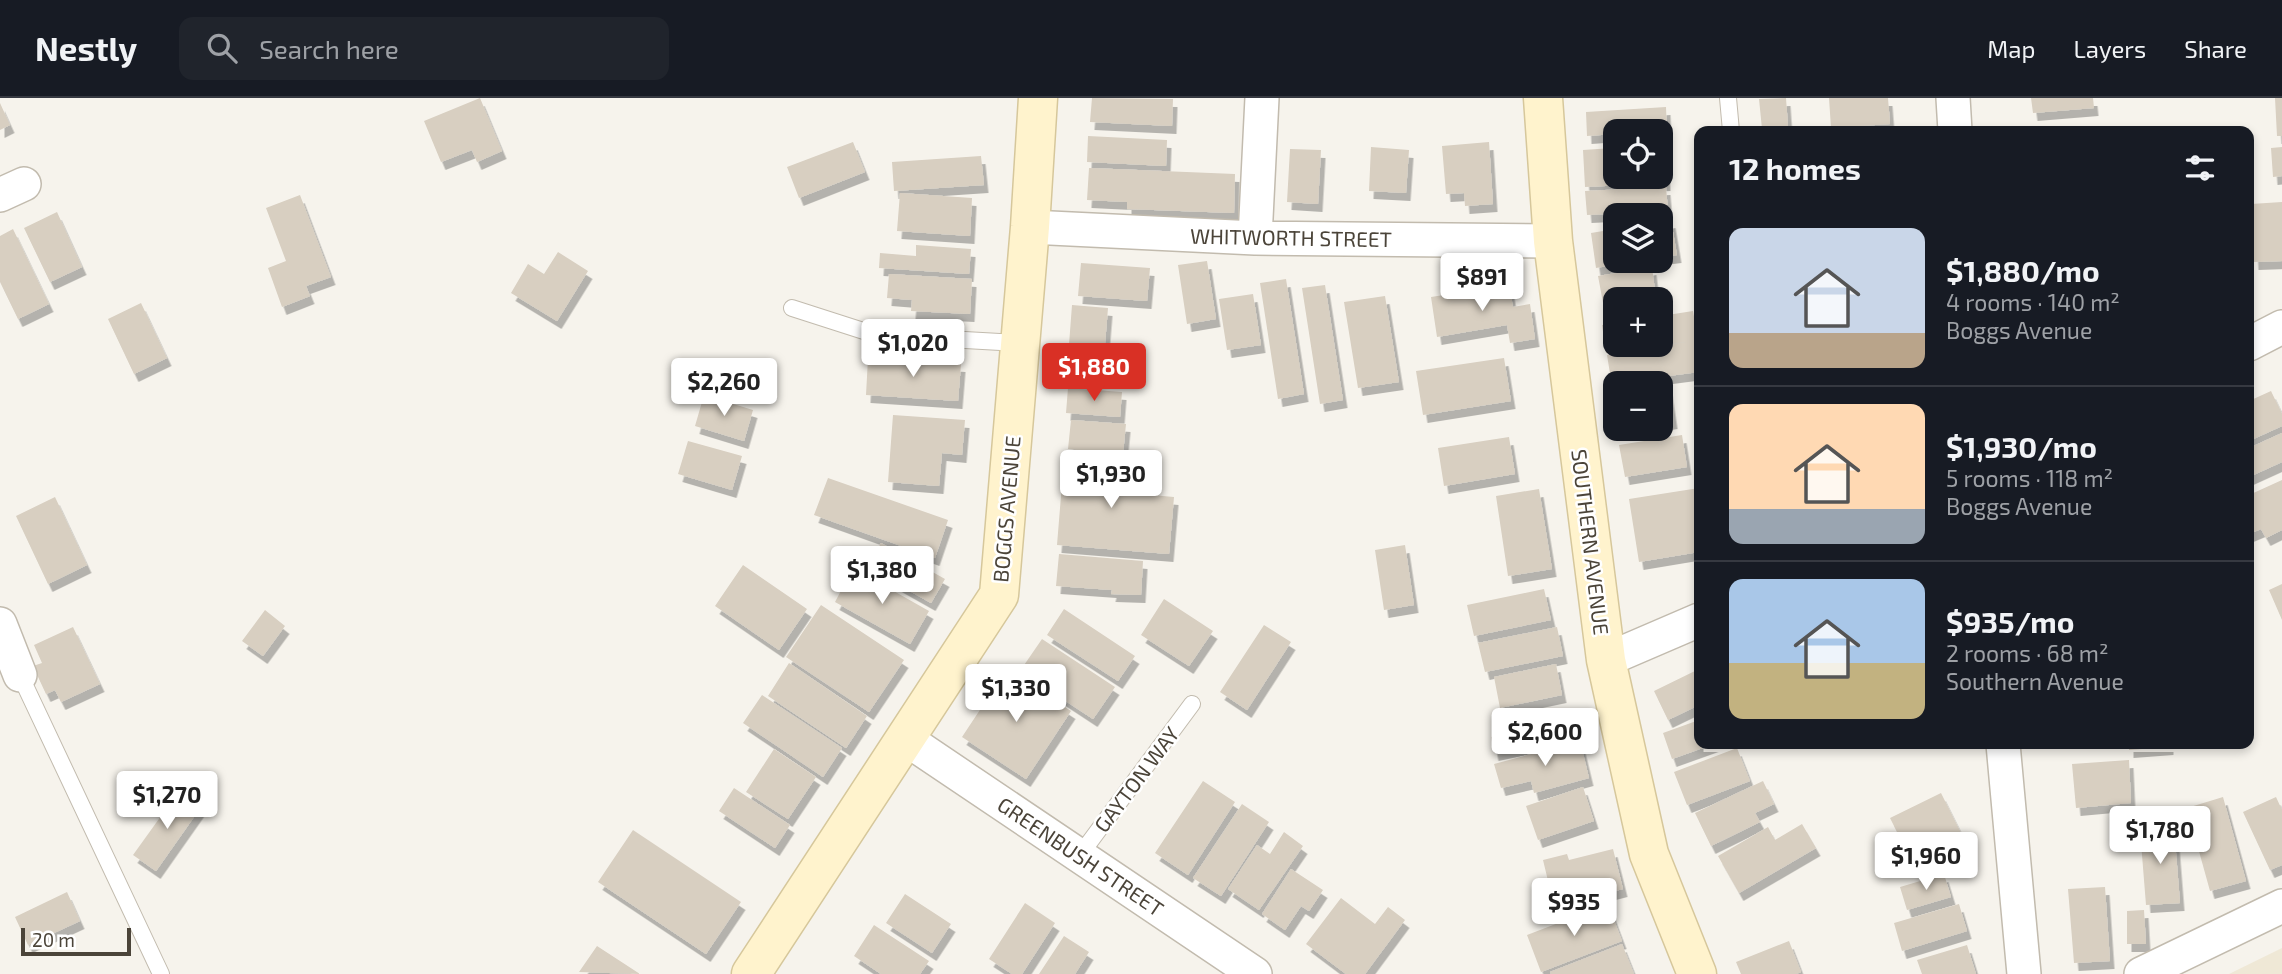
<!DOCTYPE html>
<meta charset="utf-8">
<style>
:root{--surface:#171b24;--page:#20242c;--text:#f1f3f6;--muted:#9ea1a6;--line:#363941;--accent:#d93025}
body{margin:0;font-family:"Exo 2",sans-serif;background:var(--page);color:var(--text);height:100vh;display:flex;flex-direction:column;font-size:26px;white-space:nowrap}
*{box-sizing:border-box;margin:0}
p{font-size:23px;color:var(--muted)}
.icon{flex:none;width:38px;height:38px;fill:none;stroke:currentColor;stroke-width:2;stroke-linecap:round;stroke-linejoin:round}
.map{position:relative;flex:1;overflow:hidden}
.side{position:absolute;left:1694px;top:28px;width:560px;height:623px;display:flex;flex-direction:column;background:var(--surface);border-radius:14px;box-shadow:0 4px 10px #0003}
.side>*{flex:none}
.controls{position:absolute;left:1603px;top:21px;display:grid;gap:14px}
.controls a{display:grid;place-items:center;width:70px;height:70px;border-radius:14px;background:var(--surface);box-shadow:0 4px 10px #0003;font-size:35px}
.scale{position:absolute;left:21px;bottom:18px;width:110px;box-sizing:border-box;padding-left:7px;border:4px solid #4b4439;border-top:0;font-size:19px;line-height:24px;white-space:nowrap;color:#4b4439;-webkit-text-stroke:5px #fff;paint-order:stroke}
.price{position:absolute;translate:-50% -60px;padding:0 16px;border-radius:7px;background:#fff;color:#222;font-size:23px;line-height:46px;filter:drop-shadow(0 2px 4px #0008)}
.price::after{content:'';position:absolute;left:50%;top:42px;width:21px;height:16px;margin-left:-10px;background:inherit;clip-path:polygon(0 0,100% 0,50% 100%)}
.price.active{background:var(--accent);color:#fff}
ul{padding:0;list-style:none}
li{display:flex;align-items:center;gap:21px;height:175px;padding:0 35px}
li+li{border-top:2px solid var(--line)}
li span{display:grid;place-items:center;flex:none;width:196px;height:140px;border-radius:14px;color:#555}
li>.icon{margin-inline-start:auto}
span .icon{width:84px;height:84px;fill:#fffc;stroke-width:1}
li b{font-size:30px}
h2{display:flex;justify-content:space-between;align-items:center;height:84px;padding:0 35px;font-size:30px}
header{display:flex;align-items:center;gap:42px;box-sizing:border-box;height:98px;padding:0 35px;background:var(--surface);border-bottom:2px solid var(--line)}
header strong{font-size:33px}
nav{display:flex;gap:38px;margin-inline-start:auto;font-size:24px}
.search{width:490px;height:63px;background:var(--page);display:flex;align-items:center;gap:18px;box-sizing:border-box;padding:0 24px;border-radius:14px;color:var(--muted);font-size:26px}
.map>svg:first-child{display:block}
.education{fill:#efe8d6}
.building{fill:#d8cfc1;filter:url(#shadow)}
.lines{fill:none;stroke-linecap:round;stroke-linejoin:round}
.lane-casing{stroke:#c2bbae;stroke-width:18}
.street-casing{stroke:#c2bbae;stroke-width:36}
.secondary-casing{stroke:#d6c79b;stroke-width:41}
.lane{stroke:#fff;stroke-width:16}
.street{stroke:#fff;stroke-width:33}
.secondary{stroke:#fff3cd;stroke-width:38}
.labels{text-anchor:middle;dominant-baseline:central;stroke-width:5;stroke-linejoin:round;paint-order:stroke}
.street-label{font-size:21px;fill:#4b4439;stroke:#fff}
</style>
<header>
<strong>Nestly</strong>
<div class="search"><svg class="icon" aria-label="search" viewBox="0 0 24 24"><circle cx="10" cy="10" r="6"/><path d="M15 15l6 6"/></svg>Search here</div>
<nav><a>Map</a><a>Layers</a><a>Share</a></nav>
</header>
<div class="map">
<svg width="2282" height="876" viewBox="0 0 2282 876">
<defs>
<filter id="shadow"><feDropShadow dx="4.5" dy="8" stdDeviation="0" flood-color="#0004"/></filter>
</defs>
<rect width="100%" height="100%" fill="#f6f3ec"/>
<!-- education -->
<path class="education" d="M2282,850V876H2229Z"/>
<!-- building -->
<path class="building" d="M480,0L502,53L477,64L472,52L441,64L424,23Z
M1092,0L1173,1L1172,28L1090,24Z
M1786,0L1788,29L1762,31L1759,1Z
M1829,0H1888L1890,26L1831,30Z
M2031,0H2093L2094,10L2033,15Z
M2275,0H2282V38H2277Z
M0,5L10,27L0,32Z
M1666,9L1667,34L1615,33V36L1587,38L1586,14Z
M1088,38L1167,42L1166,68L1087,64Z
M1661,42H1664L1666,85L1585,89L1583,52L1613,50L1615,79H1661Z
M853,44L865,74L799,100L787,69Z
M1489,44L1493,106L1465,108L1464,95L1446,96L1442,48Z
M1371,49L1409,52L1406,95L1369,93Z
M2282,49V78L2273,79L2271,50Z
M1290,51L1321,52L1318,106L1287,104Z
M981,58L984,87L894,93L892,64Z
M1089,70L1235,76L1234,115L1127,111V104L1087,102Z
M1666,89L1668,113L1587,117L1585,93Z
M900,95L972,100L970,138L897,133Z
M300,97L331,179L306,188L310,198L282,209L268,170L286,163L266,110Z
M2282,104V163L2254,164L2251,106Z
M57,114L82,169L50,184L24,130Z
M1671,122L1677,157L1661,159V124Z
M13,131L49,206L18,221L0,184V138Z
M1615,131V163L1630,164L1596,170L1591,135Z
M916,147L971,151L969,176L879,170L880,155L916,158Z
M558,154L588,173L557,223L511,195L528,166L544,176Z
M1207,163L1216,221L1187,226L1178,167Z
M1081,165L1150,170L1147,203L1078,198Z
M1652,169L1656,201H1615V208L1604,210L1598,178Z
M889,176L972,181L970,216L911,213L912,202L887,200Z
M1286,181L1304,296L1278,301L1260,185Z
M1325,187L1343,302L1320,306L1302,190Z
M1509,187L1513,209L1530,206L1535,241L1510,245L1507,227L1437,239L1431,199Z
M1253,196L1261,247L1227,252L1219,201Z
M1385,198L1399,284L1358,290L1344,204Z
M141,205L167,260L134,276L108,221Z
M1072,207L1108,210L1105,246L1129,248L1126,277L1067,273Z
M1693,213L1698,241L1694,242L1699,274L1615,285L1612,288L1607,257L1686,244L1661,247V218Z
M1615,225V247L1653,248L1606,255L1602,227Z
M868,260L961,266L958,303L866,297Z
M1504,260L1511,303L1423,317L1416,273Z
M1668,289L1673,323L1661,325V290Z
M1068,290L1122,294L1120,319L1066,315Z
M2271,293L2282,316V328L2249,343V303Z
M704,297L753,312L744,343L695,328Z
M893,317L965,322L962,357L942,355L939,388L888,384Z
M1071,322L1126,326L1123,356L1068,351Z
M2282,335V364L2249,379V350Z
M1682,337L1687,369L1625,379L1619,347Z
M1509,339L1515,376L1444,388L1438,350Z
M688,343L742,358L732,392L678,376Z
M1064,361L1131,366L1129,395L1174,399L1169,456L1057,447Z
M828,380L948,422L935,460L814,417Z
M2282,382V432L2266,440L2261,431L2249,436V397Z
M1699,390V454L1639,464L1629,401Z
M1539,391L1552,471L1508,478L1496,398Z
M55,399L87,467L48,486L16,418Z
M881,445L945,481L931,505L867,469Z
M1405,447L1414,507L1384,512L1375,452Z
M1059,456L1143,463L1141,497L1111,496L1112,492L1056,488Z
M743,467L807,511L779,552L715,508Z
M853,470L929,513L910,546L835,504Z
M2282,486V522L2269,492Z
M1544,491L1551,522L1474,538L1467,507Z
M1164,501L1213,533L1189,568L1141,537Z
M821,507L904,562L869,614L786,559Z
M1064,511L1135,558L1118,583L1047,537Z
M265,512L285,528L263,558L242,543Z
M1264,527L1291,544L1247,612L1220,594Z
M73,529L100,586L61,604L55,592L46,596L33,568L42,565L34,547Z
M1557,529L1563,558L1485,574L1478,545Z
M1042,541L1115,589L1093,621L1020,573Z
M789,565L867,618L846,650L768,598Z
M1556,566L1562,597L1500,610L1494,579Z
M1007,571L1071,613L1026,681L962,639Z
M1699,571V607L1668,622L1654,593Z
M762,597L842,650L823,679L743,625Z
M1568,611L1574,638L1494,655L1491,639L1525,631L1523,621Z
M1699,622V646H1714L1672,661L1663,635Z
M1580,643L1589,680L1534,695L1531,683L1501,690L1494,666Z
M2129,646H2169V649L2129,652Z
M1737,650L1750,683L1687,707L1674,674Z
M774,651L816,679L788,721L746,694Z
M2129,662L2131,705L2076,710L2072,666Z
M1203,683L1235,704L1188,777L1155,755Z
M1763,683L1774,706L1755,715L1760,724L1711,748L1695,715Z
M1583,689L1594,723L1538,742L1526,708Z
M734,690L790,727L775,750L719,713Z
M179,693L201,709L156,773L133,757Z
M1941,695L1963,739L1912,764L1890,720Z
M2223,699L2246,783L2210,793L2187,710Z
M2276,699L2282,712V767L2270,772L2243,714Z
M1242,706L1269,724L1221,798L1193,780Z
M1802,726L1816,750L1739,795L1718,758L1768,729L1775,742Z
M2174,729L2180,805L2146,807L2140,732Z
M633,732L741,804L706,856L598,784Z
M1284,734L1303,748L1259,812L1228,791L1257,747L1270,756Z
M1613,751L1623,791L1542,812L1537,791L1549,787L1543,762L1567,756L1569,762Z
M1291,771L1323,792L1309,813L1301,808L1285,832L1262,816Z
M1944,776L1951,799L1907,812L1900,789Z
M2105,789L2110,863L2074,865L2068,791Z
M67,794L80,823L28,847L15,819Z
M905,796L951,826L932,855L886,825Z
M1341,800L1375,826L1388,809L1405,822L1365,876H1346L1306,846Z
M1025,805L1055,825L1022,876H1012L989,861Z
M1608,806L1622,843L1541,874L1527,837Z
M1959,806L1967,833L1902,853L1894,825Z
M2144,812L2146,846H2127V813Z
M874,827L929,863L920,876H881L854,858Z
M1064,838L1089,854L1075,876H1039Z
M1789,843L1801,874L1796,876H1741L1736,864Z
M1622,846L1634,876H1551L1550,874Z
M1967,847L1976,876H1922L1917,862Z
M597,848L640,876L579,874Z"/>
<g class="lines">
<!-- lane casing -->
<g class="lane-casing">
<path id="lane" d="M1728,0L1731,33
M792,210L876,237L1020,245
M20,577L161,876
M1080,757L1192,606"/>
</g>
<!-- street casing -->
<g class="street-casing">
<path id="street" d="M1953,0L1955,33
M0,97L24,86
M1030,129L1255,140L1553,143
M1255,140L1262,0
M2249,246L2282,229
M0,526L20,577
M1606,562L1699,522
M906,641L1255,876
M2003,646L2024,876
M2141,876L2282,808"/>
</g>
<!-- secondary casing -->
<g class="secondary-casing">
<path id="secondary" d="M1543,0L1553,143L1606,562L1649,756L1697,876
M751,876L999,497L1030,129L1038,0"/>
</g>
<!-- lane -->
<use href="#lane" class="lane"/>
<!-- street -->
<use href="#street" class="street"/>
<!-- secondary -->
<use href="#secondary" class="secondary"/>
</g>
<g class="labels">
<!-- street labels -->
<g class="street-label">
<text transform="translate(1291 139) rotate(1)">WHITWORTH STREET</text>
<text transform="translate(1006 411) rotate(-85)">BOGGS AVENUE</text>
<text transform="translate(1591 444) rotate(83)">SOUTHERN AVENUE</text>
<text transform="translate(1136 681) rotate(-53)">GAYTON WAY</text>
<text transform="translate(1081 758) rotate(34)">GREENBUSH STREET</text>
</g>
</g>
</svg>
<div class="controls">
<a><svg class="icon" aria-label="locate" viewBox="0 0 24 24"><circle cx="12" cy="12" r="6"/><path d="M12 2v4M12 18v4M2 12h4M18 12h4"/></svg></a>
<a><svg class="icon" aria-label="layers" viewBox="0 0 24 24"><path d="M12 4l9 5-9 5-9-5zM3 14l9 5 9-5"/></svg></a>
<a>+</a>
<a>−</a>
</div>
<div class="scale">20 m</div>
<b class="price" style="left:1482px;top:215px">$891</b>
<b class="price" style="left:913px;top:281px">$1,020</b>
<b class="price active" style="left:1094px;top:305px">$1,880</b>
<b class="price" style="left:724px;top:320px">$2,260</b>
<b class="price" style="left:1111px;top:412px">$1,930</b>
<b class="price" style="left:882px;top:508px">$1,380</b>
<b class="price" style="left:1016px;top:626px">$1,330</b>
<b class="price" style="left:1545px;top:670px">$2,600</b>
<b class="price" style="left:167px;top:733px">$1,270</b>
<b class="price" style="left:2160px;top:768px">$1,780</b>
<b class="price" style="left:1926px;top:794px">$1,960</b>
<b class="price" style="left:1574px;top:840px">$935</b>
<section class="side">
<h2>12 homes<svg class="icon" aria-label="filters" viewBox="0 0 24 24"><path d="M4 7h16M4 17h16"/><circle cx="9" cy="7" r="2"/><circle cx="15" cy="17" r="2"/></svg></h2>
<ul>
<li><span style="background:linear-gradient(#c9d6e8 75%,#b9a48a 0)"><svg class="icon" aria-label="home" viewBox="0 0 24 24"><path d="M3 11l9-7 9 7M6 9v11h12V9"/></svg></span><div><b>$1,880/mo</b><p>4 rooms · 140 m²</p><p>Boggs Avenue</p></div></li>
<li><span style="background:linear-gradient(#ffd9b3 75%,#9aa5b1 0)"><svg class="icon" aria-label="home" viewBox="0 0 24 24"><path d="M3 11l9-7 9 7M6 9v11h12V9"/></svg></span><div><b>$1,930/mo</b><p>5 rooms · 118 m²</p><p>Boggs Avenue</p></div></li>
<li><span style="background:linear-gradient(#a9c7e8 60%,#c2b280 0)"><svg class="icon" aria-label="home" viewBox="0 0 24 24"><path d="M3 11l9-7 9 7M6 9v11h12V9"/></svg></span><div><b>$935/mo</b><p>2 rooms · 68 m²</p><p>Southern Avenue</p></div></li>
</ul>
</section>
</div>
